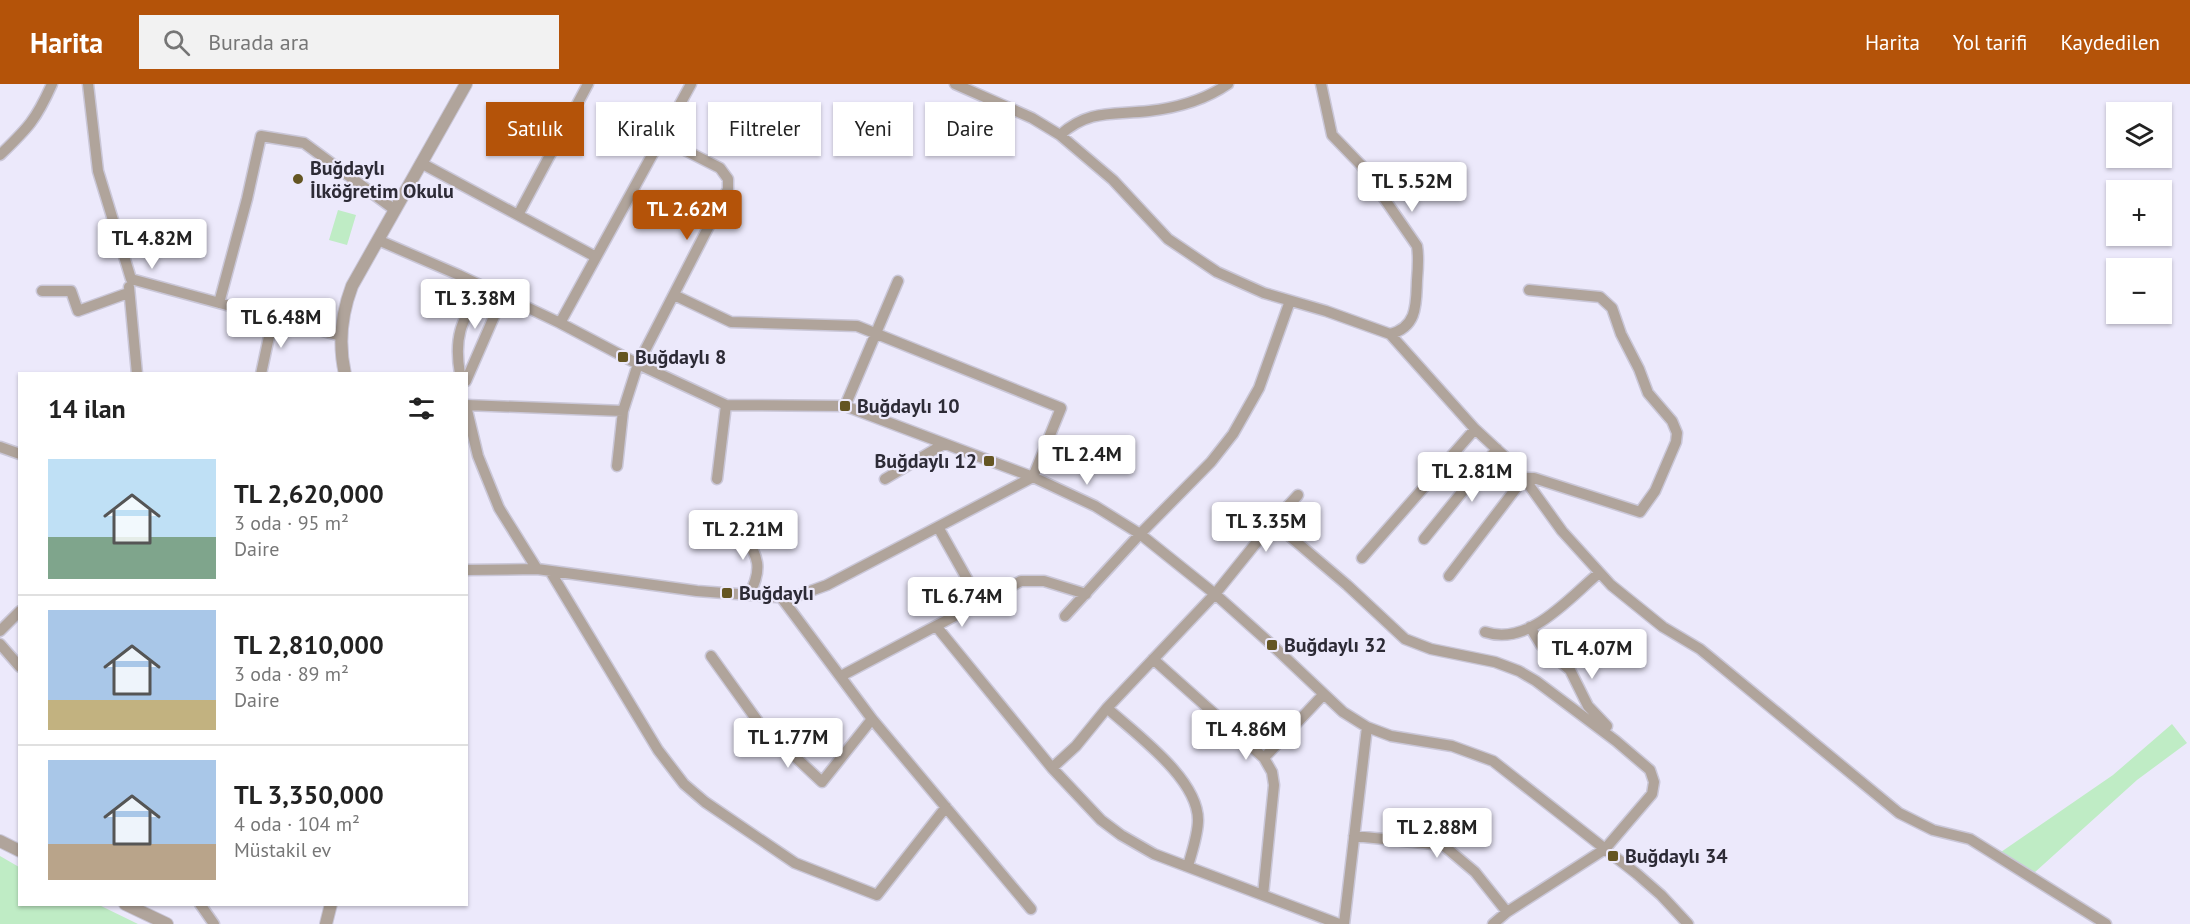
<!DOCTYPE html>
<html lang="tr">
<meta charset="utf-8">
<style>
:root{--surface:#fff;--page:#f2f2f2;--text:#222;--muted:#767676;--line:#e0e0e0;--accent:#b45309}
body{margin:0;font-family:"PT Sans",sans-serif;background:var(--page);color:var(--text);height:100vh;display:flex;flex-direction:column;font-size:22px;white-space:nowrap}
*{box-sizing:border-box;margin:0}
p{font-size:20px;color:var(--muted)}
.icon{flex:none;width:33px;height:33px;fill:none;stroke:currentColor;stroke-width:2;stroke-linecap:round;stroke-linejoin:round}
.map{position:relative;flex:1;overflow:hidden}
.sheet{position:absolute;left:18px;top:288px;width:450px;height:534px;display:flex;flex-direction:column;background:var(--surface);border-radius:0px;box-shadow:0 2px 4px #0004}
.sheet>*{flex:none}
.banner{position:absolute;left:486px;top:18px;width:570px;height:54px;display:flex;gap:12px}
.fabs{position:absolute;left:2106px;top:18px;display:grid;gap:12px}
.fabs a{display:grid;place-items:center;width:66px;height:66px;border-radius:0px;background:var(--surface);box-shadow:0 2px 4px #0004;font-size:30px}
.price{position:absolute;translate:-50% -51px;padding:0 14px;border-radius:6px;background:#fff;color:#222;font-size:20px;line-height:39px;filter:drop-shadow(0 2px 3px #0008)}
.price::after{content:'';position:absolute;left:50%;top:36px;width:18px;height:14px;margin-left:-9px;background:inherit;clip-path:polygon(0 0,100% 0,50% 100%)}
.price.current{background:var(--accent);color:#fff}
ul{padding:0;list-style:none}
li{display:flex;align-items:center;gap:18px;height:150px;padding:0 30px}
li+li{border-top:2px solid var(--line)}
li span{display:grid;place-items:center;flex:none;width:168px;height:120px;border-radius:0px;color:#555}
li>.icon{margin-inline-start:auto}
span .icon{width:72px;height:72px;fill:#fffc;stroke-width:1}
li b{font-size:26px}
h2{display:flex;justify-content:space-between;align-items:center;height:72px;padding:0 30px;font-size:26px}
.pill{padding:0 21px;border-radius:0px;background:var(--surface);box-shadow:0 2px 4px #0004;font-size:21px;line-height:54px}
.pill.current{background:var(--accent);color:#fff}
header{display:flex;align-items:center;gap:36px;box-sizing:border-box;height:84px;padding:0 30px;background:var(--accent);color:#fff}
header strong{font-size:28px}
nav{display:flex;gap:33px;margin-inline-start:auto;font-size:21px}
.search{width:420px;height:54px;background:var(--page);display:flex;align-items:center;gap:15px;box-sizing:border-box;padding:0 21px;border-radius:0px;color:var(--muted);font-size:22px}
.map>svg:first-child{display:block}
.green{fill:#bfecc5}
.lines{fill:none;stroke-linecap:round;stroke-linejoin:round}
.minor-casing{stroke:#cac7d8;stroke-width:13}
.tertiary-casing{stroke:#cac7d8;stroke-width:14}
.minor{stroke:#b0a49b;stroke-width:10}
.tertiary{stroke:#b0a49b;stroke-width:12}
.poi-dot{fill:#645522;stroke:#ece9fb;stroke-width:2}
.labels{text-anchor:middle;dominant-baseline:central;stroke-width:4.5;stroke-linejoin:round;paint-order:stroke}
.poi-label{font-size:20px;font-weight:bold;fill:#2d2b36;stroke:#ece9fb;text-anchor:start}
</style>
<header>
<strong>Harita</strong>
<div class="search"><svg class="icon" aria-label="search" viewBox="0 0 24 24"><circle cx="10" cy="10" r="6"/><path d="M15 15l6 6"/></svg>Burada ara</div>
<nav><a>Harita</a><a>Yol tarifi</a><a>Kaydedilen</a></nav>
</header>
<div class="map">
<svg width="2190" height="840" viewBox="0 0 2190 840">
<rect width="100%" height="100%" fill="#ece9fb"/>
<!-- green -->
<path class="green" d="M338,126L356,131L347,161L329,156Z
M2172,640L2187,659L2137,696L2034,789L2001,768L2113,691Z
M0,772L19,783L20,820L99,821L138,840H0Z"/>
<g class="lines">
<!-- minor casing -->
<g class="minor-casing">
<path id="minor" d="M88,0L98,87L131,195L341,252
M955,0L1032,34L1060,51L1113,96L1168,155L1217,188L1264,209L1326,227L1390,250L1475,345L1516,383L1562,447L1611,501L1663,543L1700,565L1899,729L1933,746L1970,755L2106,840
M1321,0L1332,51L1361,81L1417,162C1419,173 1418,184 1417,196C1416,219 1418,243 1390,250
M1060,51C1089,25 1113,31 1149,27C1176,24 1205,16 1228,0
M0,71C28,44 36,36 52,0
M421,79L596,173
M518,131L588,0
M378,156L459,191L560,239L638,280L726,321L845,322L1033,393L1095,422L1140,450L1215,510L1272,561L1343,628L1367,643L1391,652L1452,662L1493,677L1637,790L1661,811L1688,840
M129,203L137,290
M42,207H71L78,227L128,209
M219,219L247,115L261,52L304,59L395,126
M560,239L691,0
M261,290L273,234
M460,290C453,250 463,236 482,202
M466,297L503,212
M466,321L623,327
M466,322L478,372L499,424L537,485
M845,322L898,197
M0,363L20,370
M617,382L623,327L638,280L728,105V95L720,84L661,54
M717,395L726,321
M885,395L944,360
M1273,438L1347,501L1405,555L1431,565L1495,578L1519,587L1536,597L1616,657L1650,686L1654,698L1652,710L1605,765L1507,828L1493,840
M938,443L980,518
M741,444C756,471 765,481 749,511
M1424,455L1497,365
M1362,474L1475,345
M466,486L537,485L697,507L777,513L797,512L827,501L1033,393L1061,324L857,242L731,238L674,211
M550,487L658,666L684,700L705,718L795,779L877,811L946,723
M1449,492L1524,394H1534L1640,428L1655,407L1676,358L1677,349L1672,337L1648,309L1639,285L1621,250L1612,224L1600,213L1529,206
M781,513L872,635L1031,825
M1065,532L1140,450L1211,378L1233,350L1259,304L1290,217
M936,542L1052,684L1101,736L1121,751L1154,770L1339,840
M1530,543L1541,561L1570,586L1588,622L1607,642
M0,547L20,527
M1485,548C1529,563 1569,514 1599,489
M0,560L20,583
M711,572L759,639L822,698L872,635
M1153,575L1264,674L1272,688L1274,701L1263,811
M841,592L1021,497H1044L1086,510
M1107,624C1137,651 1198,695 1198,736C1198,751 1192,767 1188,782
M1264,674L1323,611
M1052,684L1076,662L1107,624L1215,510L1273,438L1298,411
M1354,752L1443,761L1475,788L1507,828
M200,820L214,840
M1344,840L1367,643"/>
</g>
<!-- tertiary casing -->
<g class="tertiary-casing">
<path id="tertiary" d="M345,290C338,259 341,231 352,202L466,0
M0,757L20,767
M125,820L167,840
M326,840L331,820"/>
</g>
<!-- minor -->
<use href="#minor" class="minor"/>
<!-- tertiary -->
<use href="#tertiary" class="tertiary"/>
</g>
<!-- markers -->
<g class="poi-dot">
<circle cx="298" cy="95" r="6"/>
<rect x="617" y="267" width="12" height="12" rx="3"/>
<rect x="839" y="316" width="12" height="12" rx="3"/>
<rect x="983" y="371" width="12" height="12" rx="3"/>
<rect x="721" y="503" width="12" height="12" rx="3"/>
<rect x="1266" y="555" width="12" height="12" rx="3"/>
<rect x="1607" y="766" width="12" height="12" rx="3"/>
</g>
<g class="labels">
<!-- poi labels -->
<g class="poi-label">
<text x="310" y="84">Buğdaylı<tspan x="310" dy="23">İlköğretim Okulu</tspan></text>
<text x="635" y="273">Buğdaylı 8</text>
<text x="857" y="322">Buğdaylı 10</text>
<text x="977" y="377" text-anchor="end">Buğdaylı 12</text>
<text x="739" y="509">Buğdaylı</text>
<text x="1284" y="561">Buğdaylı 32</text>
<text x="1625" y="772">Buğdaylı 34</text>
</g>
</g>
</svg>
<div class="fabs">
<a><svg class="icon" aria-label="layers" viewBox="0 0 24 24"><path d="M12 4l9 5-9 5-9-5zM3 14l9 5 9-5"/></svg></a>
<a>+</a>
<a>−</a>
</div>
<b class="price" style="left:1412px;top:129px">TL 5.52M</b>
<b class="price current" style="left:687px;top:157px">TL 2.62M</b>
<b class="price" style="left:152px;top:186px">TL 4.82M</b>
<b class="price" style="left:475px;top:246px">TL 3.38M</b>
<b class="price" style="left:281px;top:265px">TL 6.48M</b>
<b class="price" style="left:1087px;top:402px">TL 2.4M</b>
<b class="price" style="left:1472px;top:419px">TL 2.81M</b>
<b class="price" style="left:1266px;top:469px">TL 3.35M</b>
<b class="price" style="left:743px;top:477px">TL 2.21M</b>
<b class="price" style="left:962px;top:544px">TL 6.74M</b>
<b class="price" style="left:1592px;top:596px">TL 4.07M</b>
<b class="price" style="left:1246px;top:677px">TL 4.86M</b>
<b class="price" style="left:788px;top:685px">TL 1.77M</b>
<b class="price" style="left:1437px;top:775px">TL 2.88M</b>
<div class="banner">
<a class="pill current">Satılık</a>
<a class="pill">Kiralık</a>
<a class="pill">Filtreler</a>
<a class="pill">Yeni</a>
<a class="pill">Daire</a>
</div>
<section class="sheet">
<h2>14 ilan<svg class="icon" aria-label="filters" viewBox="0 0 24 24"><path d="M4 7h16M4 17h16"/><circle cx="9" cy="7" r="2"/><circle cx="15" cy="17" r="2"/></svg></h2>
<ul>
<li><span style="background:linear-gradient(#bfe0f5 65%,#7fa58c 0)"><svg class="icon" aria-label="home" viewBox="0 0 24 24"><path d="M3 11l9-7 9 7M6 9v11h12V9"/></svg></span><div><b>TL 2,620,000</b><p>3 oda · 95 m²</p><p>Daire</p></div></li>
<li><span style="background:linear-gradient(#a9c7e8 75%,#c2b280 0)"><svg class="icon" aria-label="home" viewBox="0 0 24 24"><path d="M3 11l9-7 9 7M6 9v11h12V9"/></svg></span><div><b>TL 2,810,000</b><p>3 oda · 89 m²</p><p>Daire</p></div></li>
<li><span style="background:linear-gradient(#a9c7e8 70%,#b9a48a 0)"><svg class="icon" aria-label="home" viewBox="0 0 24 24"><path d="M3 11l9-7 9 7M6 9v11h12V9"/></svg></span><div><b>TL 3,350,000</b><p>4 oda · 104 m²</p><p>Müstakil ev</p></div></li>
</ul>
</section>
</div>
